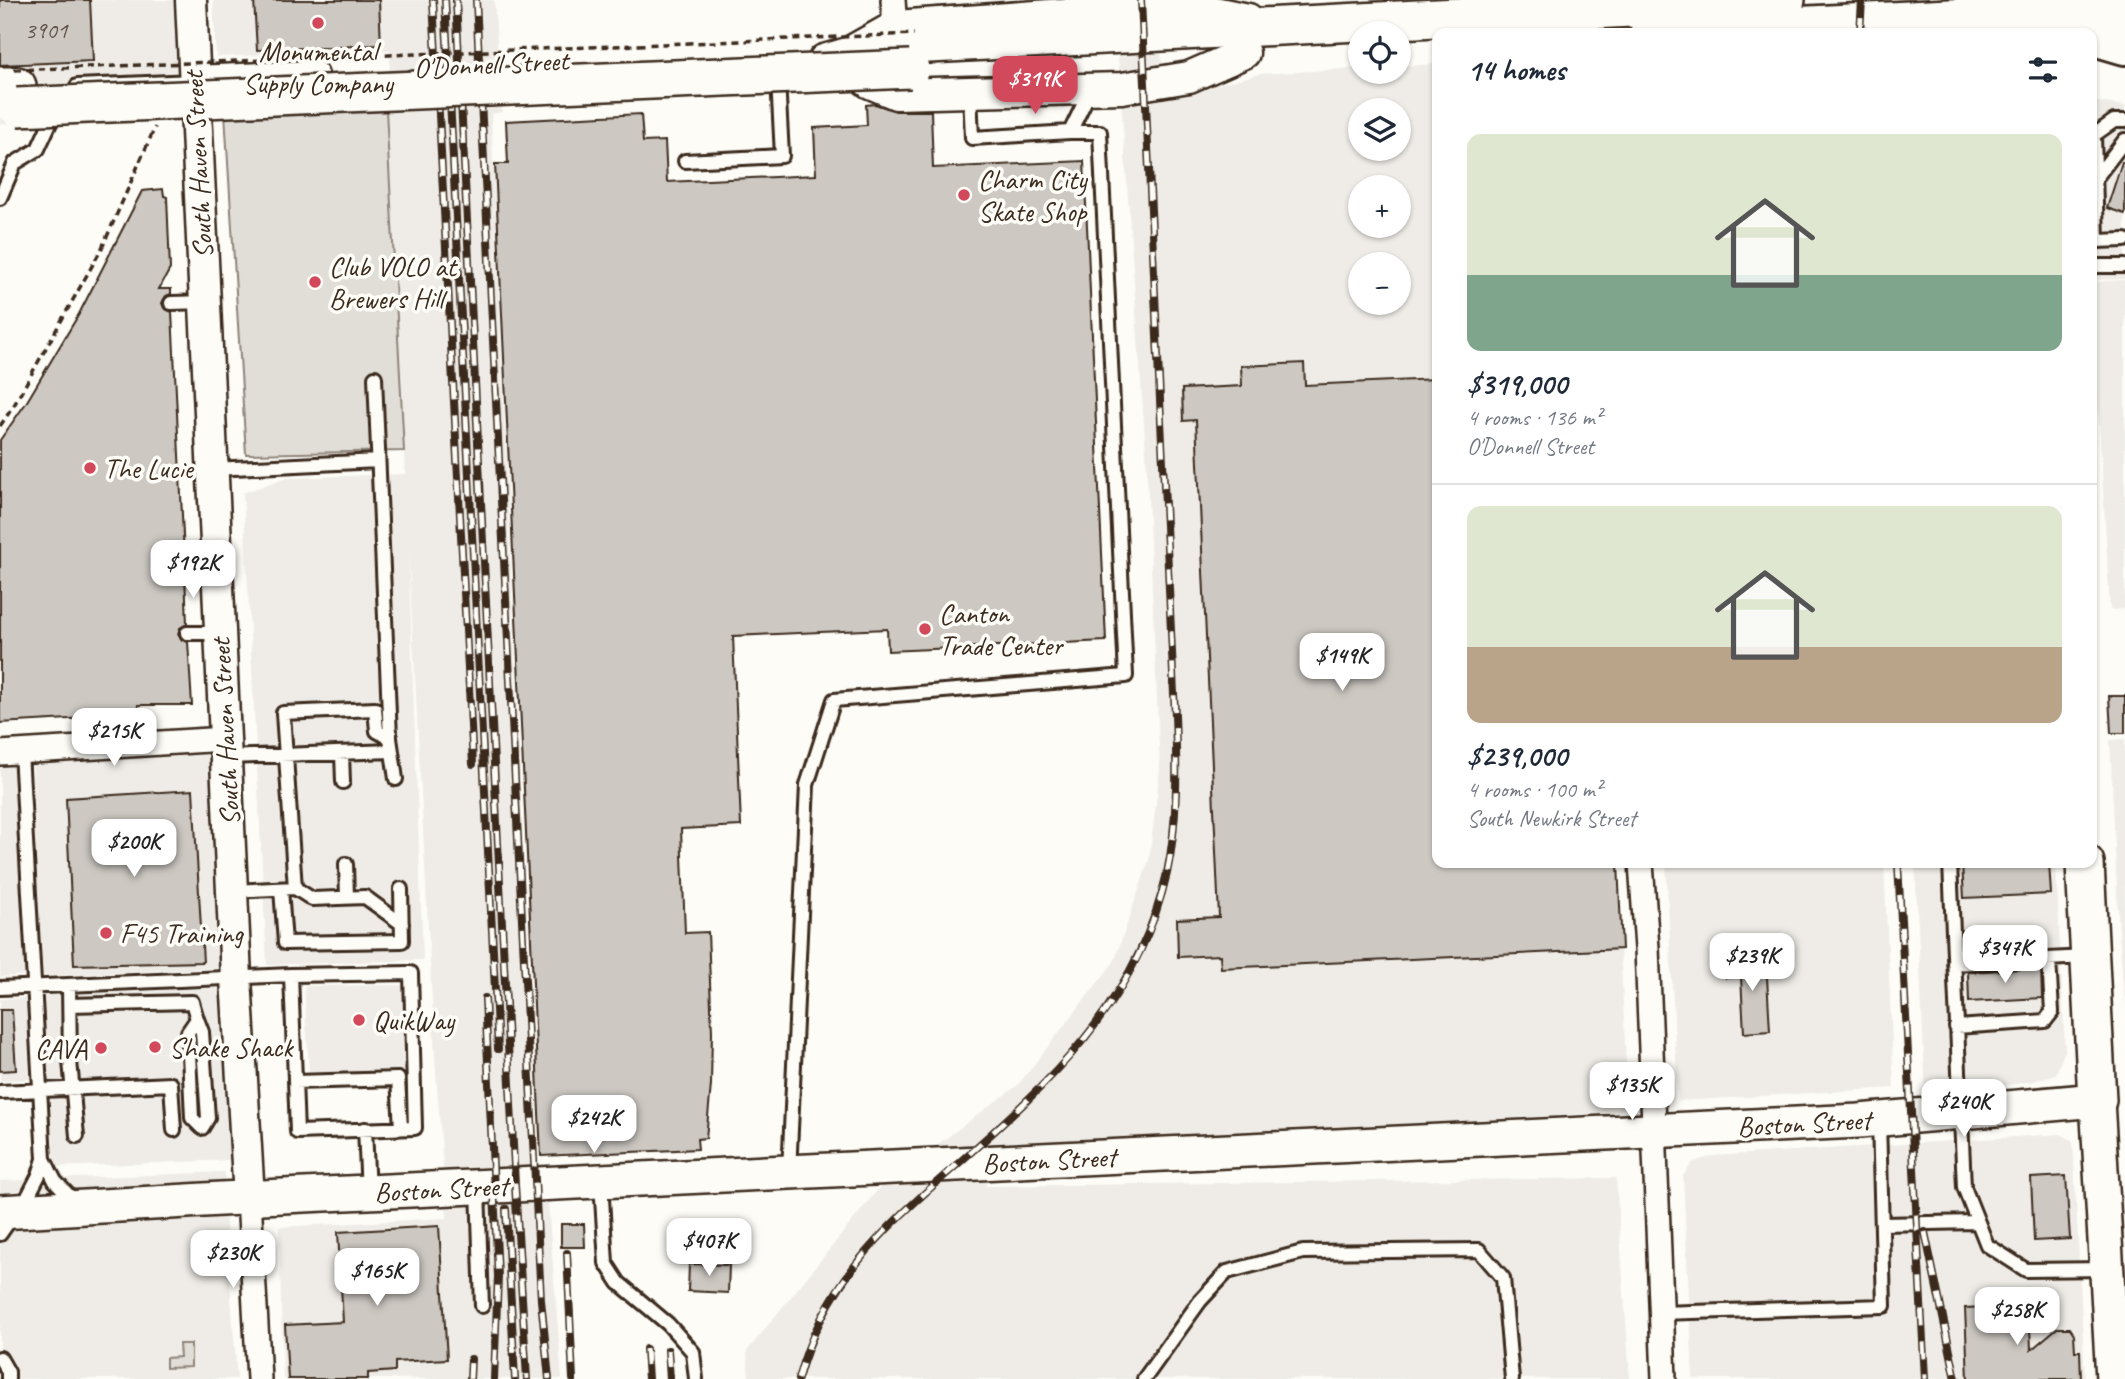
<!DOCTYPE html>
<meta charset="utf-8">
<style>
:root{--surface:#fff;--page:#f2f2f3;--text:#1f2937;--muted:#747a83;--line:#e0e1e3;--accent:#d1495b}
body{margin:0;font-family:Caveat,sans-serif;background:var(--page);color:var(--text);height:100vh;display:flex;flex-direction:column;font-size:26px;white-space:nowrap}
*{box-sizing:border-box;margin:0}
p{font-size:23px;color:var(--muted)}
.icon{flex:none;width:38px;height:38px;fill:none;stroke:currentColor;stroke-width:2;stroke-linecap:round;stroke-linejoin:round}
.map{position:relative;flex:1;overflow:hidden}
.panel{position:absolute;left:1432px;top:28px;width:665px;height:840px;display:flex;flex-direction:column;background:var(--surface);border-radius:14px;box-shadow:0 2px 5px #0004}
.panel>*{flex:none}
.controls{position:absolute;left:1348px;top:21px;display:grid;gap:14px}
.controls a{display:grid;place-items:center;width:63px;height:63px;border-radius:50%;background:var(--surface);box-shadow:0 2px 5px #0004;font-size:35px}
.price{position:absolute;translate:-50% -60px;padding:0 16px;border-radius:14px;background:#fff;color:#222;font-size:23px;line-height:46px;filter:drop-shadow(0 2px 4px #0008)}
.price::after{content:'';position:absolute;left:50%;top:42px;width:21px;height:16px;margin-left:-10px;background:inherit;clip-path:polygon(0 0,100% 0,50% 100%)}
.price.selected{background:var(--accent);color:#fff}
ul{padding:0;list-style:none}
li{display:grid;align-content:center;gap:14px;height:371px;padding:0 35px}
li+li{border-top:2px solid var(--line)}
li span{display:grid;place-items:center;height:217px;border-radius:14px;color:#555}
li>.icon{margin-inline-start:auto}
span .icon{width:126px;height:126px;fill:#fffc;stroke-width:1}
li b{font-size:30px}
h2{display:flex;justify-content:space-between;align-items:center;height:84px;padding:0 35px;font-size:30px}
.map>svg:first-child{display:block}
.built{fill:#efece7;fill-rule:evenodd}
.green{fill:#e1ded7;stroke:#8e847a;stroke-width:2}
.building{fill:#cdc8c2;stroke:#3b2a1e;stroke-width:2}
.lines{fill:none;stroke-linecap:round;stroke-linejoin:round}
.service-casing{stroke:#3b2a1e;stroke-width:18}
.minor-casing{stroke:#3b2a1e;stroke-width:28}
.tertiary-casing{stroke:#3b2a1e;stroke-width:35}
.secondary-casing{stroke:#3b2a1e;stroke-width:38}
.primary-casing{stroke:#3b2a1e;stroke-width:42}
.motorway-casing{stroke:#3b2a1e;stroke-width:44}
.path{stroke:#3b2a1e;stroke-width:3.5;stroke-dasharray:7 5;stroke-linecap:butt}
.service{stroke:#fdfcf7;stroke-width:12}
.minor{stroke:#fdfcf7;stroke-width:23}
.tertiary{stroke:#fdfcf7;stroke-width:30}
.secondary{stroke:#fdfcf7;stroke-width:33}
.primary{stroke:#fdfcf7;stroke-width:37}
.motorway{stroke:#fdfcf7;stroke-width:38}
.rail-casing{stroke:#3b2a1e;stroke-width:8}
.rail{stroke:#fdfcf7;stroke-width:5;stroke-dasharray:16;stroke-linecap:butt}
.primary-bridge-casing{stroke:#3b2a1e;stroke-width:42;stroke-linecap:butt}
.path-bridge{stroke:#3b2a1e;stroke-width:3.5;stroke-dasharray:7 5;stroke-linecap:butt}
.primary-bridge{stroke:#fdfcf7;stroke-width:37}
.poi-dot{fill:#d1495b;stroke:#fdfcf7;stroke-width:2.5}
.labels{text-anchor:middle;dominant-baseline:central;stroke-width:7;stroke-linejoin:round;paint-order:stroke}
.number-label{font-size:24px;fill:#605247}
.poi-label{font-size:28px;fill:#3b2a1e;stroke:#fdfcf7;text-anchor:start}
.street-label{font-size:28px;fill:#3b2a1e;stroke:#fdfcf7}
</style>
<div class="map">
<svg width="2125" height="1379" viewBox="0 0 2125 1379">
<rect width="100%" height="100%" fill="#fdfcf7"/>
<filter id="ink" filterUnits="userSpaceOnUse"><feTurbulence type="fractalNoise" baseFrequency=".0143" numOctaves="2"/><feDisplacementMap in="SourceGraphic" scale="14" xChannelSelector="R" yChannelSelector="G"/><feConvolveMatrix kernelMatrix="1 2 1 2 8 2 1 2 1" color-interpolation-filters="sRGB"/></filter>
<g filter="url(#ink)">
<!-- built -->
<path class="built" d="M0,0H187L189,82L150,117L0,124Z
M213,0H494L502,112L491,114L529,979L539,1164L548,1203L562,1379H283L279,1227L447,1218L435,1059L408,544L423,960L267,965L243,493L285,478L405,474L386,110L391,50L216,57Z
M1114,0H1159L1163,90L1198,89L1260,74L1360,68V72H1398V66L1437,64V863H1616L1628,1103L1620,1112L1008,1146L985,1186L1616,1178L1630,1379H749L747,1351L880,1187L1018,1085L1114,962L1149,860L1160,769L1146,453ZM1360,110H1398V149H1360ZM1360,187H1398V226H1360ZM1360,264H1398V303H1360Z
M2091,101L2125,106V279L2091,280Z
M2125,280V609L2110,610L2091,282Z
M2125,739V1007L2119,935L2110,740Z
M211,752L221,968L42,976L32,761Z
M22,761L31,975L0,977V762Z
M1666,863H1884L1894,1088L1678,1101Z
M1915,863H2056L2065,1050L2056,1074L2034,1081L1926,1098Z
M405,985L408,1071L309,1073L304,986Z
M224,988L231,1160L54,1167L44,995Z
M26,998L30,1079L0,1081V999Z
M2061,1134L2073,1141L2085,1379H1693L1683,1176L1693,1162L1713,1156Z
M225,1172L226,1227L237,1379H0V1181Z"/>
<!-- green -->
<path class="green" d="M386,110L404,451L246,454L225,114Z
M179,1344H191V1367L166,1368V1358L180,1357Z"/>
<!-- building -->
<path class="building" d="M0,0H90L93,61L0,65Z
M254,0H379L381,45L257,50Z
M875,104L896,111H931L933,168L1084,161L1106,641L888,651L887,629L733,636L741,826L681,829L685,933L708,932L712,1032L711,1085L706,1138L697,1139L698,1149L541,1156L495,164H508L506,121L641,114L643,142L665,141L667,182L816,175L814,128L867,125L866,105Z
M2122,162H2125V214L2107,208Z
M163,189L164,196L167,197L170,269L159,289H171V294L166,296L162,303L164,308L172,312L181,495L184,555L177,559L175,565L179,571L185,573L187,624L180,628L178,634L182,640L188,642L192,705H138L139,715L0,723V440L26,403L79,314L142,191Z
M1304,363L1305,385L1437,379V863H1618L1622,949L1221,968L1220,955L1178,957L1177,919L1219,917L1196,420L1183,421L1182,389L1242,386L1241,366Z
M2109,696H2125V733H2111Z
M193,790L203,962L74,965L66,798Z
M1962,863H2049L2051,894L1964,898Z
M1766,959L1770,1031L1744,1033L1741,977L1726,978L1725,961Z
M2041,968L2042,998L1969,1002L1968,972Z
M0,1010H12L16,1070L0,1071Z
M2066,1176L2070,1239L2034,1241L2031,1178Z
M561,1224H584L585,1247H561Z
M439,1226L447,1359L395,1362V1371L368,1373V1379H288L285,1325L343,1322L338,1232Z
M689,1264L729,1265L728,1293L688,1291Z
M2029,1305L2031,1350L2057,1328H2070L2074,1334L2075,1351H2080L2081,1379H1968L1965,1308Z"/>
<g class="lines">
<!-- service casing -->
<g class="service-casing">
<path id="service" d="M77,86L194,81
M970,93L972,138L1070,132L1090,91
M685,161L782,156L778,79
M2095,179L2125,140
M0,198L15,163L38,149L56,110
M2097,241L2125,240
M2091,245L2097,241L2094,135L2114,121H2125
M2091,266H2125
M171,303L205,302
M375,377L390,738L396,779
M213,469L378,461
M184,564L217,563
M187,633H220
M21,752L44,1159L39,1175L22,1208
M342,753L343,782
M226,757L392,751
M1950,863L1964,1187L1987,1245L2026,1270L2107,1269
M346,864L347,898
M295,888L283,713L375,709L377,731L390,738
M281,889L285,943L402,941L401,889
M232,891L295,888L312,899L365,897L402,924
M1954,964L2086,957
M69,985L70,1061L77,1136
M0,988L291,975L297,1132L415,1128L411,973L291,975
M70,1005L192,1002L197,1019L188,1032L192,1118L202,1128L208,1118L202,1032L197,1019
M1956,1027L2045,1021L2052,1012L2049,959
M295,1082L398,1079L401,1128
M0,1092L171,1084L174,1130
M365,1129L368,1192
M44,1159L55,1181L76,1203
M789,1172L807,785L834,700L1126,676L1100,132H1070
M601,1182L606,1263L619,1283L668,1324L693,1352L696,1379
M478,1188L482,1306
M1882,1224L1976,1222
M0,1234L14,1214
M1660,1313L1884,1306L1879,1120
M0,1358L8,1372V1379
M1144,1379L1200,1301L1227,1272L1303,1252L1479,1250L1503,1278L1512,1379"/>
</g>
<!-- minor casing -->
<g class="minor-casing">
<path id="minor" d="M893,0L896,42
M0,753L225,739
M1641,863L1647,948L1664,1379
M249,1198L259,1379"/>
</g>
<!-- tertiary casing -->
<g class="tertiary-casing">
<path id="tertiary" d="M191,0L236,978L249,1198
M824,60L848,53L896,26L1105,11L1204,10L1248,19
M851,68L870,83L896,94L1122,88L1189,77L1244,53
M194,81L313,76"/>
</g>
<!-- secondary casing -->
<g class="secondary-casing">
<path id="secondary" d="M0,1212L221,1199L1859,1121L2097,1100L2113,1379"/>
</g>
<!-- primary casing -->
<g class="primary-casing">
<path id="primary" d="M1649,33L2125,9
M910,45L1786,0
M0,86H17
M2085,863L2097,1100"/>
</g>
<!-- motorway casing -->
<g class="motorway-casing">
<path id="motorway" d="M2043,14L2088,33
M2091,35L2125,45"/>
</g>
<!-- path -->
<path class="path" d="M0,426L13,407L102,248L155,127"/>
<!-- service -->
<use href="#service" class="service"/>
<!-- minor -->
<use href="#minor" class="minor"/>
<!-- tertiary -->
<use href="#tertiary" class="tertiary"/>
<!-- secondary -->
<use href="#secondary" class="secondary"/>
<!-- primary -->
<use href="#primary" class="primary"/>
<!-- motorway -->
<use href="#motorway" class="motorway"/>
<!-- rail casing -->
<g class="rail-casing">
<path id="rail" d="M433,0L473,764
M445,0L498,1049
M456,0L515,1185L527,1379
M476,0L541,1300L549,1379
M1860,33L1862,0
M1898,863L1925,1379
M485,998L498,1276L494,1379
M506,1209L515,1379
M1925,1232L1956,1379
M567,1253L573,1379
M646,1349L648,1379
M668,1350L670,1379
M470,1379L471,1359
M798,1379C824,1284 881,1231 952,1169C1049,1083 1137,1005 1167,873C1178,821 1177,767 1175,715L1141,0"/>
</g>
<!-- rail -->
<use href="#rail" class="rail"/>
<!-- primary-bridge casing -->
<g class="primary-bridge-casing">
<path id="primary-bridge" d="M17,107L910,69"/>
</g>
<!-- path-bridge -->
<path class="path-bridge" d="M14,70L914,34"/>
<!-- primary-bridge -->
<use href="#primary-bridge" class="primary-bridge"/>
</g>
</g>
<!-- markers -->
<g class="poi-dot">
<circle cx="318" cy="23" r="7"/>
<circle cx="964" cy="195" r="7"/>
<circle cx="315" cy="282" r="7"/>
<circle cx="90" cy="468" r="7"/>
<circle cx="925" cy="629" r="7"/>
<circle cx="106" cy="933" r="7"/>
<circle cx="359" cy="1020" r="7"/>
<circle cx="155" cy="1047" r="7"/>
<circle cx="101" cy="1048" r="7"/>
</g>
<g class="labels">
<!-- number labels -->
<g class="number-label">
<text x="46" y="30">3901</text>
</g>
<!-- poi labels -->
<g class="poi-label">
<text x="318" y="51" text-anchor="middle">Monumental<tspan x="318" dy="32">Supply Company</tspan></text>
<text x="978" y="179">Charm City<tspan x="978" dy="32">Skate Shop</tspan></text>
<text x="329" y="266">Club VOLO at<tspan x="329" dy="32">Brewers Hill</tspan></text>
<text x="104" y="468">The Lucie</text>
<text x="939" y="613">Canton<tspan x="939" dy="32">Trade Center</tspan></text>
<text x="120" y="933">F45 Training</text>
<text x="373" y="1020">QuikWay</text>
<text x="169" y="1047">Shake Shack</text>
<text x="87" y="1048" text-anchor="end">CAVA</text>
</g>
<!-- street labels -->
<g class="street-label">
<text transform="translate(491 64) rotate(-3)">O'Donnell Street</text>
<text transform="translate(198 165) rotate(-93)">South Haven Street</text>
<text transform="translate(225 732) rotate(-93)">South Haven Street</text>
<text transform="translate(1804 1123) rotate(-3)">Boston Street</text>
<text transform="translate(1049 1160) rotate(-3)">Boston Street</text>
<text transform="translate(441 1189) rotate(-3)">Boston Street</text>
</g>
</g>
</svg>
<div class="controls">
<a><svg class="icon" aria-label="locate" viewBox="0 0 24 24"><circle cx="12" cy="12" r="6"/><path d="M12 2v4M12 18v4M2 12h4M18 12h4"/></svg></a>
<a><svg class="icon" aria-label="layers" viewBox="0 0 24 24"><path d="M12 4l9 5-9 5-9-5zM3 14l9 5 9-5"/></svg></a>
<a>+</a>
<a>−</a>
</div>
<b class="price selected" style="left:1035px;top:116px">$319K</b>
<b class="price" style="left:193px;top:600px">$192K</b>
<b class="price" style="left:1342px;top:693px">$149K</b>
<b class="price" style="left:114px;top:768px">$215K</b>
<b class="price" style="left:134px;top:879px">$200K</b>
<b class="price" style="left:2005px;top:985px">$347K</b>
<b class="price" style="left:1752px;top:993px">$239K</b>
<b class="price" style="left:1632px;top:1122px">$135K</b>
<b class="price" style="left:1964px;top:1139px">$240K</b>
<b class="price" style="left:594px;top:1155px">$242K</b>
<b class="price" style="left:709px;top:1278px">$407K</b>
<b class="price" style="left:233px;top:1290px">$230K</b>
<b class="price" style="left:377px;top:1308px">$165K</b>
<b class="price" style="left:2017px;top:1347px">$258K</b>
<section class="panel">
<h2>14 homes<svg class="icon" aria-label="filters" viewBox="0 0 24 24"><path d="M4 7h16M4 17h16"/><circle cx="9" cy="7" r="2"/><circle cx="15" cy="17" r="2"/></svg></h2>
<ul>
<li><span style="background:linear-gradient(#dfe7d0 65%,#7fa58c 0)"><svg class="icon" aria-label="home" viewBox="0 0 24 24"><path d="M3 11l9-7 9 7M6 9v11h12V9"/></svg></span><div><b>$319,000</b><p>4 rooms · 136 m²</p><p>O'Donnell Street</p></div></li>
<li><span style="background:linear-gradient(#dfe7d0 65%,#b9a48a 0)"><svg class="icon" aria-label="home" viewBox="0 0 24 24"><path d="M3 11l9-7 9 7M6 9v11h12V9"/></svg></span><div><b>$239,000</b><p>4 rooms · 100 m²</p><p>South Newkirk Street</p></div></li>
</ul>
</section>
</div>
